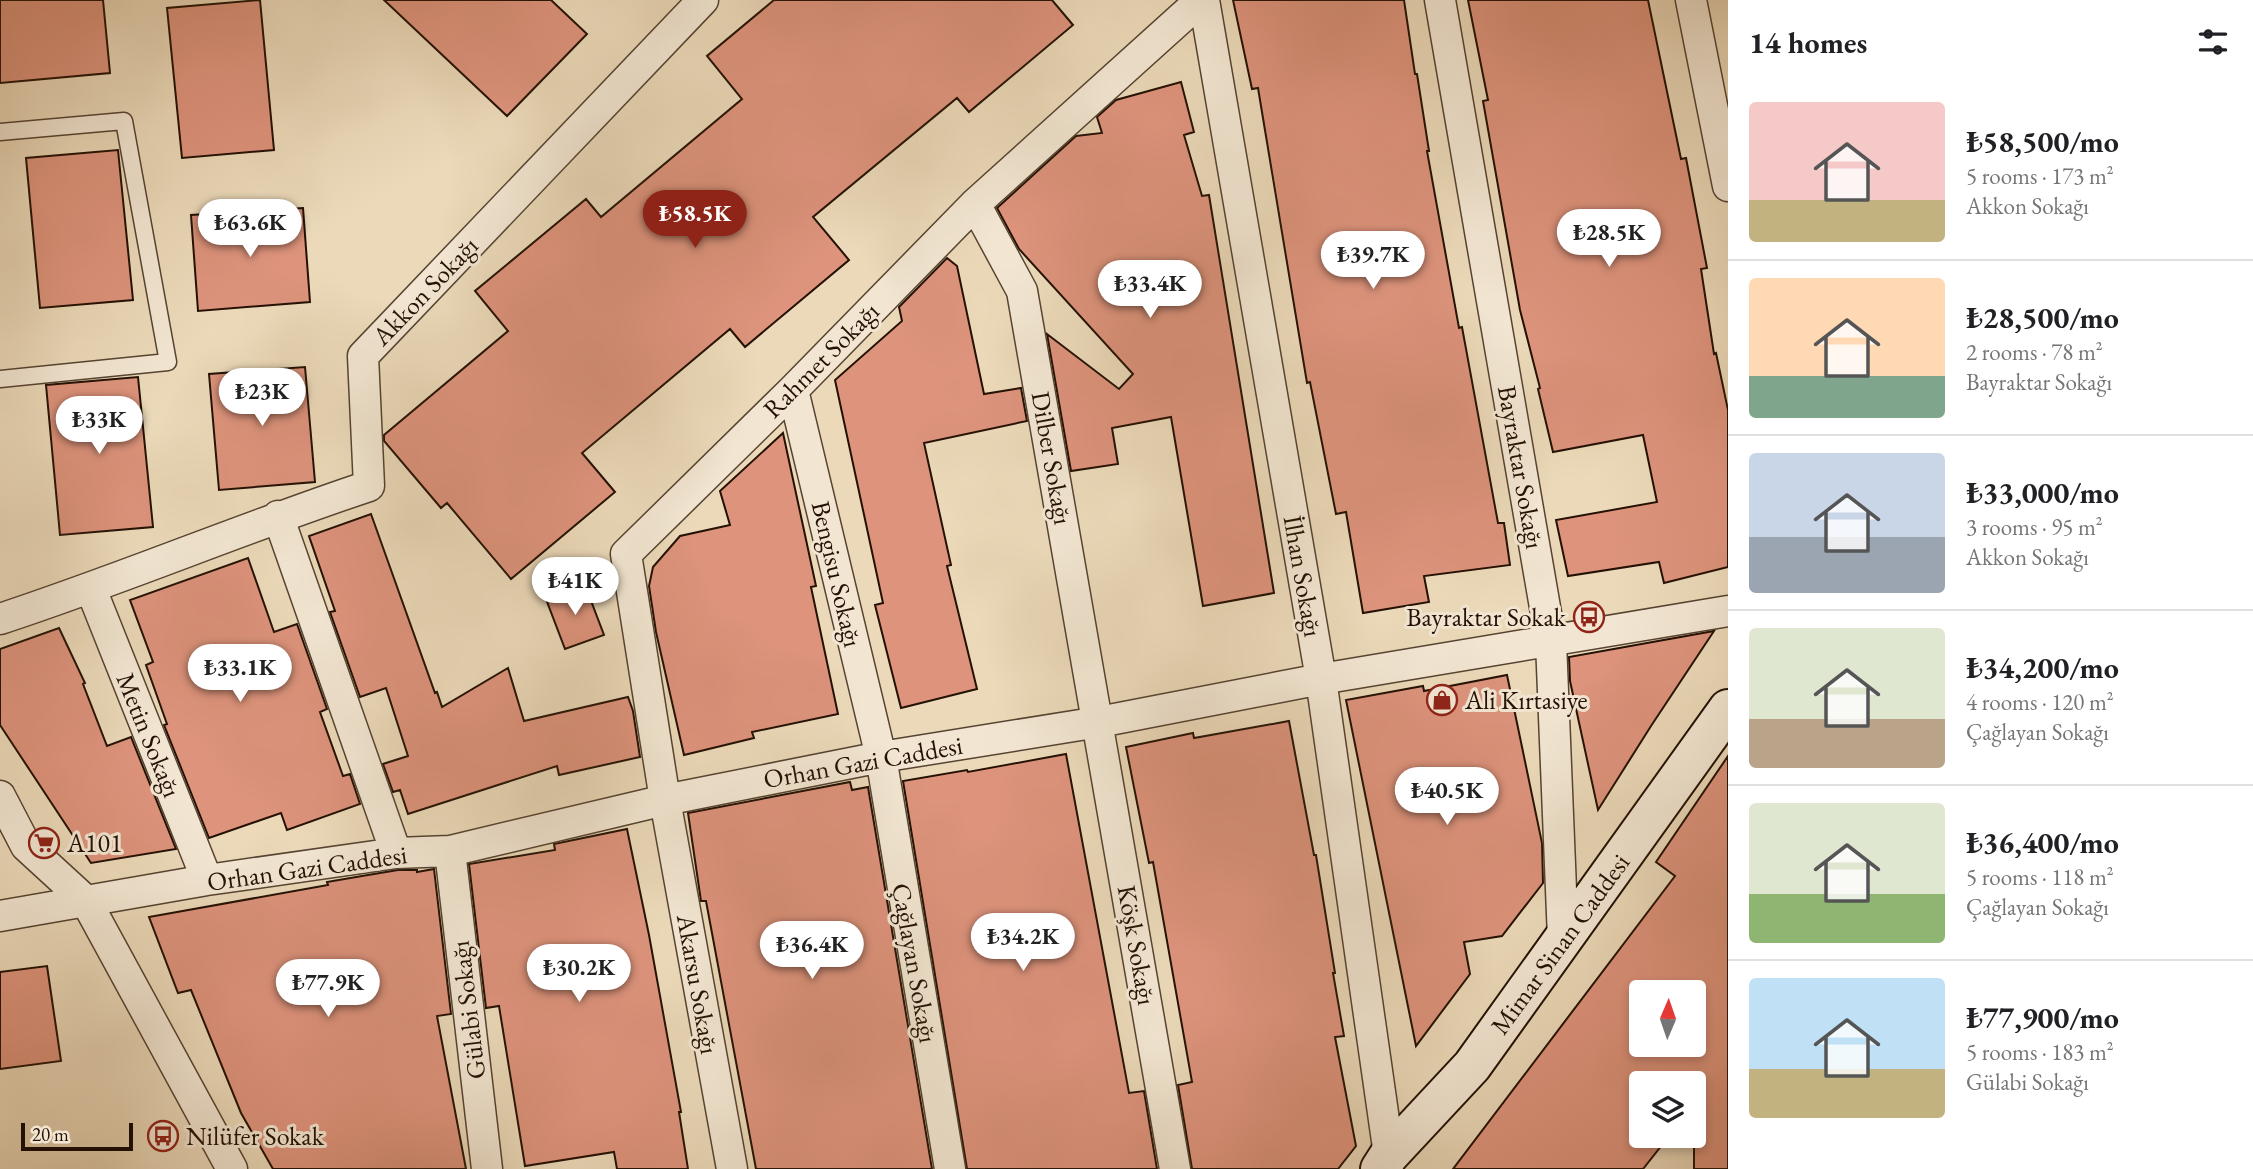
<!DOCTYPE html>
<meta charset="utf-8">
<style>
:root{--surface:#fff;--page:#f2f2f2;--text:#202124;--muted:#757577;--line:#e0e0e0;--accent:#8f2418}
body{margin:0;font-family:"EB Garamond",serif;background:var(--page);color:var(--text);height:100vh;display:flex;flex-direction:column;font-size:26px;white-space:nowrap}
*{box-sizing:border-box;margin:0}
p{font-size:23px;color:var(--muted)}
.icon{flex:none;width:38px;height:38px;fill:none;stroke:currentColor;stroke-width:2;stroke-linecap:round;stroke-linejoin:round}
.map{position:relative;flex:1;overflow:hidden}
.panel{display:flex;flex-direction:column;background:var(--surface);width:525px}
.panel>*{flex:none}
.needle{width:46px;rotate:2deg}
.tools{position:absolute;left:1629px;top:980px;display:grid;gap:14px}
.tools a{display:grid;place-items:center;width:77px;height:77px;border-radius:7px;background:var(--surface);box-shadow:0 4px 10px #0003;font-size:35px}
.scale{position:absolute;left:21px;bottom:18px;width:112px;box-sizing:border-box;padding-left:7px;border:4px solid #241104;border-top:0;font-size:19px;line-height:24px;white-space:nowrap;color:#241104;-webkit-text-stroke:5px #f2e6d2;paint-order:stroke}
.price{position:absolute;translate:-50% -60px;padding:0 16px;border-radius:24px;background:#fff;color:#222;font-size:23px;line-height:46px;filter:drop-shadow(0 2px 4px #0008)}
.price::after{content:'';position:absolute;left:50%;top:42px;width:21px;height:16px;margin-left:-10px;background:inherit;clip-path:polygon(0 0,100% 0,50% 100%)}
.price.selected{background:var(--accent);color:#fff}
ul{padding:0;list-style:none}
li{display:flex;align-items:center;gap:21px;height:175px;padding:0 21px}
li+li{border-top:2px solid var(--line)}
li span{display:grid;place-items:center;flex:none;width:196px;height:140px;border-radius:7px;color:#555}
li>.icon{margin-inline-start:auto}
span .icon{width:84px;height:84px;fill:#fffc;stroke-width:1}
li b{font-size:30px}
h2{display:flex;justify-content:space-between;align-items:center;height:84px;padding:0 21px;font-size:30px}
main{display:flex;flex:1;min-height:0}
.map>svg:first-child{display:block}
.building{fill:#dd937c;stroke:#241104;stroke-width:2;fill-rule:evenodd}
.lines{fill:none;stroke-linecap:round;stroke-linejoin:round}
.lane-casing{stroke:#564331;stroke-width:19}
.street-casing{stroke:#564331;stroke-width:33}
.secondary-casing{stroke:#241104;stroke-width:42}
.lane{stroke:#f2e6d2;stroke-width:16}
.street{stroke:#f2e6d2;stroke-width:30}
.secondary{stroke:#f2e6d2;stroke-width:38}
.labels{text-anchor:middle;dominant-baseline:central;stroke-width:6;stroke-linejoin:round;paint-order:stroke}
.street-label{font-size:26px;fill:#241104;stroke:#f2e6d2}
.poi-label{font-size:26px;fill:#241104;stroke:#f2e6d2;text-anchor:start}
</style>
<main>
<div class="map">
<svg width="1728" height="1169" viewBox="0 0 1728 1169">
<rect width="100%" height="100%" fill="#ebd9b9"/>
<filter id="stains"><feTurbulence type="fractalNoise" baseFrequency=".00286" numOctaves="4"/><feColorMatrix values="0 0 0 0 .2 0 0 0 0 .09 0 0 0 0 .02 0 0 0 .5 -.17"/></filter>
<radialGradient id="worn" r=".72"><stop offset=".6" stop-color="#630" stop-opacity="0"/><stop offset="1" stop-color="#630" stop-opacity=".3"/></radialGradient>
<!-- building -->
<path class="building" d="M0,0H103L110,73L0,83Z
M260,0L274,150L182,158L167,8Z
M384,0H551L587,34L507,116Z
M774,0H1052L1073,25L969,112L957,98L813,217L849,260L745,347L730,329L582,453L615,492L511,579L447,503L441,508L384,441V435L508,331L475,291L586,199L601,217L742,99L707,56Z
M1233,0H1404L1415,74H1417L1429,151H1427L1459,328L1462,327L1498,523H1504L1510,565L1424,576L1429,602L1363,613L1346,512L1336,514L1310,382L1307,383L1258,88L1252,89Z
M1468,0H1648L1681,159L1686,158L1707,268L1701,269L1714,354L1716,353L1728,410V567L1664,583L1659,562L1568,576L1556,520L1657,502L1643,435L1553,452L1538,389L1540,388L1520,310L1483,101L1488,100Z
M1181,82L1194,132L1184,135L1202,196L1209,195L1274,593L1203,606L1171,417L1112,428L1118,464L1071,471L1047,334L1119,389L1133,374L1019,249L997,208L1076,136L1102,133L1097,117L1116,100Z
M118,150L133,300L40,308L26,158Z
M303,208L310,302L198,311L191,215Z
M947,258L957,266L984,394L1021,388L1027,421L924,443L951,565L947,566L977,689L901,708L875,605L883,603L835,380L902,321L899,307Z
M305,367L315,482L219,490L209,374Z
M138,377L153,527L60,535L46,385Z
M783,433L816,586L811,587L838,714L752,732L754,738L684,755L656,632L649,586L653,567L680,536L730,525L720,491Z
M371,514L435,693L437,692L442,707L508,668L524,721L628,697L633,711L640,757L559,775L557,766L408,814L400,790L393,792L383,764L408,756L386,688L360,697L330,612L335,611L309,536Z
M248,558L274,632L297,624L327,709L320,712L343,776L350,774L360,804L287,830L281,813L209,838L164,725L167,724L146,665L153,662L130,600Z
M585,585L604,635L565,649L546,599Z
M59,628L85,683L83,684L107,746L131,737L176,849L91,863L0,725V649Z
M1714,631L1651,726L1598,810L1570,681L1569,657Z
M1507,675L1542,843L1543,883L1502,936L1464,942L1470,974L1416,1046L1346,700L1423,686L1424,691Z
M1289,721L1314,855H1316L1335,973H1333L1344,1036L1335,1037L1356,1146L1338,1169H1192L1178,1085L1192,1082L1153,862L1149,863L1126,747L1193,733L1194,738Z
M1066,754L1129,1093L1144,1091L1157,1169H967L903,781L967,770L968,772Z
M1728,756V1169H1694V1083H1642V1136H1669L1643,1169H1453L1675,876L1656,862ZM1642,992H1694V1045H1642Z
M850,782L852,790L868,787L932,1169H756L706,901H701L688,813Z
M627,829L649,935L681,1112H679L688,1169H617L614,1152L525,1166L499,1006L486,1008L469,864L555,850L554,844Z
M434,869L451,1014L437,1016L466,1169H273L241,1113L191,990L178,993L149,917L328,885L327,882L362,876L398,870H417V872Z
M47,966L61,1061L0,1069V972Z"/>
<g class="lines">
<!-- lane casing -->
<g class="lane-casing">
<path id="lane" d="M0,132L124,121L168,362L0,379"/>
</g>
<!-- street casing -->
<g class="street-casing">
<path id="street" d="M1204,0L1321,679L1389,1155
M1440,0L1551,642L1563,939
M1691,0L1728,186
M975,204L1022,291L1175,1169
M793,390L881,757L950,1169
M278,516L396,853
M91,589L207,880
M0,619C125,578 245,527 369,486L363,356L703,0
M0,796L26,846L86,901L232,1169
M450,851L487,1169
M0,916L207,880L396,853L450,851L665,800L881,757L1099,722L1321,679L1728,611
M732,1169L665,800L626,554L793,390L975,204L1201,0"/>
</g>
<!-- secondary casing -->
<g class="secondary-casing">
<path id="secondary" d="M1380,1169L1389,1155L1472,1066L1728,709"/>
</g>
<!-- lane -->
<use href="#lane" class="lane"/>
<!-- street -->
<use href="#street" class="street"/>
<!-- secondary -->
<use href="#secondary" class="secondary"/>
</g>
<!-- icons -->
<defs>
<g id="bus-ring" transform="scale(1.575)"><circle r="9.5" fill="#f2e6d2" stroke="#8f2418" stroke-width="1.5"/><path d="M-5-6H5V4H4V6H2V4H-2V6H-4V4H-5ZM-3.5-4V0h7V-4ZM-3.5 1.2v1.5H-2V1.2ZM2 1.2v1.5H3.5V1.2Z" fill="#8f2418"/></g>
<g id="shop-ring" transform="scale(1.575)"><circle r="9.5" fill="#f2e6d2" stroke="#8f2418" stroke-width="1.5"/><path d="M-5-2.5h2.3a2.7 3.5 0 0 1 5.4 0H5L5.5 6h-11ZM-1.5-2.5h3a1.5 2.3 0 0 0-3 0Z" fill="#8f2418"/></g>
<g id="supermarket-ring" transform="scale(1.575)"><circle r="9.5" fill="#f2e6d2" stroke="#8f2418" stroke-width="1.5"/><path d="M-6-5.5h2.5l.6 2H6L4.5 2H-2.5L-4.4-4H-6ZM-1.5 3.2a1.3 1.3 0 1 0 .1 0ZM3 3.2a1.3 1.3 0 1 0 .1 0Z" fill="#8f2418"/></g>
</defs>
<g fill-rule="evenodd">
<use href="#bus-ring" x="1589" y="617"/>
<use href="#shop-ring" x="1442" y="700"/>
<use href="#supermarket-ring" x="44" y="843"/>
<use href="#bus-ring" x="163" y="1136"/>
</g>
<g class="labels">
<!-- street labels -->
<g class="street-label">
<text transform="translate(425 291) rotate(-46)">Akkon Sokağı</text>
<text transform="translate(821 360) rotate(-45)">Rahmet Sokağı</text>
<text transform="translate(1052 458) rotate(80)">Dilber Sokağı</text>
<text transform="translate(1521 467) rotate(80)">Bayraktar Sokağı</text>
<text transform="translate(837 574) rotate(77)">Bengisu Sokağı</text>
<text transform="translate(1303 576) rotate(80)">İlhan Sokağı</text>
<text transform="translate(149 735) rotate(68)">Metin Sokağı</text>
<text transform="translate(863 762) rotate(-10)">Orhan Gazi Caddesi</text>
<text transform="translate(307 868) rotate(-8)">Orhan Gazi Caddesi</text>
<text transform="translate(1560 944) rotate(-54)">Mimar Sinan Caddesi</text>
<text transform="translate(1137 945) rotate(80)">Köşk Sokağı</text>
<text transform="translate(915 963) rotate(80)">Çağlayan Sokağı</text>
<text transform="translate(698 984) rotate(80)">Akarsu Sokağı</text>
<text transform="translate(468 1010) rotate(-97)">Gülabi Sokağı</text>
</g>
<!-- poi labels -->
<g class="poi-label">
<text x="1566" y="617" text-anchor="end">Bayraktar Sokak</text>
<text x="1465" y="700">Ali Kırtasiye</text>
<text x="67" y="843">A101</text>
<text x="186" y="1136">Nilüfer Sokak</text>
</g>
</g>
<rect width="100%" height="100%" filter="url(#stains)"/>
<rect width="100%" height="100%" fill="url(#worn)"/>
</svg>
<div class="tools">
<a><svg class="needle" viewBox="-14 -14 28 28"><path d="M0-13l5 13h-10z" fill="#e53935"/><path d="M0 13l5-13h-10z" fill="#757577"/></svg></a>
<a><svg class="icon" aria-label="layers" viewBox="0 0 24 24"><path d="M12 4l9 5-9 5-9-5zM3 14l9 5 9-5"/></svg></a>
</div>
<div class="scale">20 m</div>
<b class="price selected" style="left:695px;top:250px">₺58.5K</b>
<b class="price" style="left:250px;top:259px">₺63.6K</b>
<b class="price" style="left:1609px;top:269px">₺28.5K</b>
<b class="price" style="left:1373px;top:291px">₺39.7K</b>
<b class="price" style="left:1150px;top:320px">₺33.4K</b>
<b class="price" style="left:262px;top:428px">₺23K</b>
<b class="price" style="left:99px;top:456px">₺33K</b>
<b class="price" style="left:575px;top:617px">₺41K</b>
<b class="price" style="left:240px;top:704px">₺33.1K</b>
<b class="price" style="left:1447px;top:827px">₺40.5K</b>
<b class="price" style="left:1023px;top:973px">₺34.2K</b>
<b class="price" style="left:812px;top:981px">₺36.4K</b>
<b class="price" style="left:579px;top:1004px">₺30.2K</b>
<b class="price" style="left:328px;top:1019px">₺77.9K</b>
</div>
<section class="panel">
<h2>14 homes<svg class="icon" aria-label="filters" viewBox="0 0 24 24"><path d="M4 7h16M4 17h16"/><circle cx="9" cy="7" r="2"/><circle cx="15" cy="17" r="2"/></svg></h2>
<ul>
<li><span style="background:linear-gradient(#f6c9c9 70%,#c2b280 0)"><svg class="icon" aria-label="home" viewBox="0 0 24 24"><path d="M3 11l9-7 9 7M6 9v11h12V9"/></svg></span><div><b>₺58,500/mo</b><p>5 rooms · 173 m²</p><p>Akkon Sokağı</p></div></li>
<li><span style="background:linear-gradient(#ffd9b3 70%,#7fa58c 0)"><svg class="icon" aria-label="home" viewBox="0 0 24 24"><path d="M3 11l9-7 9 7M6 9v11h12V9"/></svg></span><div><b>₺28,500/mo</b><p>2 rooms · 78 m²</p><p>Bayraktar Sokağı</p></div></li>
<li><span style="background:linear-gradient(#c9d6e8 60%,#9aa5b1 0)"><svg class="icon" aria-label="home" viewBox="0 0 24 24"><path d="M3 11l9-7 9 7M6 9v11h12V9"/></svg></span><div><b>₺33,000/mo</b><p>3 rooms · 95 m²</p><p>Akkon Sokağı</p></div></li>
<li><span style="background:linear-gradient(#dfe7d0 65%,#b9a48a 0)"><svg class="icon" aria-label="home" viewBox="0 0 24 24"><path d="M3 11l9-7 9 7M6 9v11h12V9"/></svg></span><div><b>₺34,200/mo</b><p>4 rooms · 120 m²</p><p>Çağlayan Sokağı</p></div></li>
<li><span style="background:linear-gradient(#dfe7d0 65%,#8fb573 0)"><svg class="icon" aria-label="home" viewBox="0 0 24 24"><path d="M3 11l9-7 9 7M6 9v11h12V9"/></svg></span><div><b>₺36,400/mo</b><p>5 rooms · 118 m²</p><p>Çağlayan Sokağı</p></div></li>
<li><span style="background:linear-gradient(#bfe0f5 65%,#c2b280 0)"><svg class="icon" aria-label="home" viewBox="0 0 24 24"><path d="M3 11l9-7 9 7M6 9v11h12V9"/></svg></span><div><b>₺77,900/mo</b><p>5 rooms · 183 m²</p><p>Gülabi Sokağı</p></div></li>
</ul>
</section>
</main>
